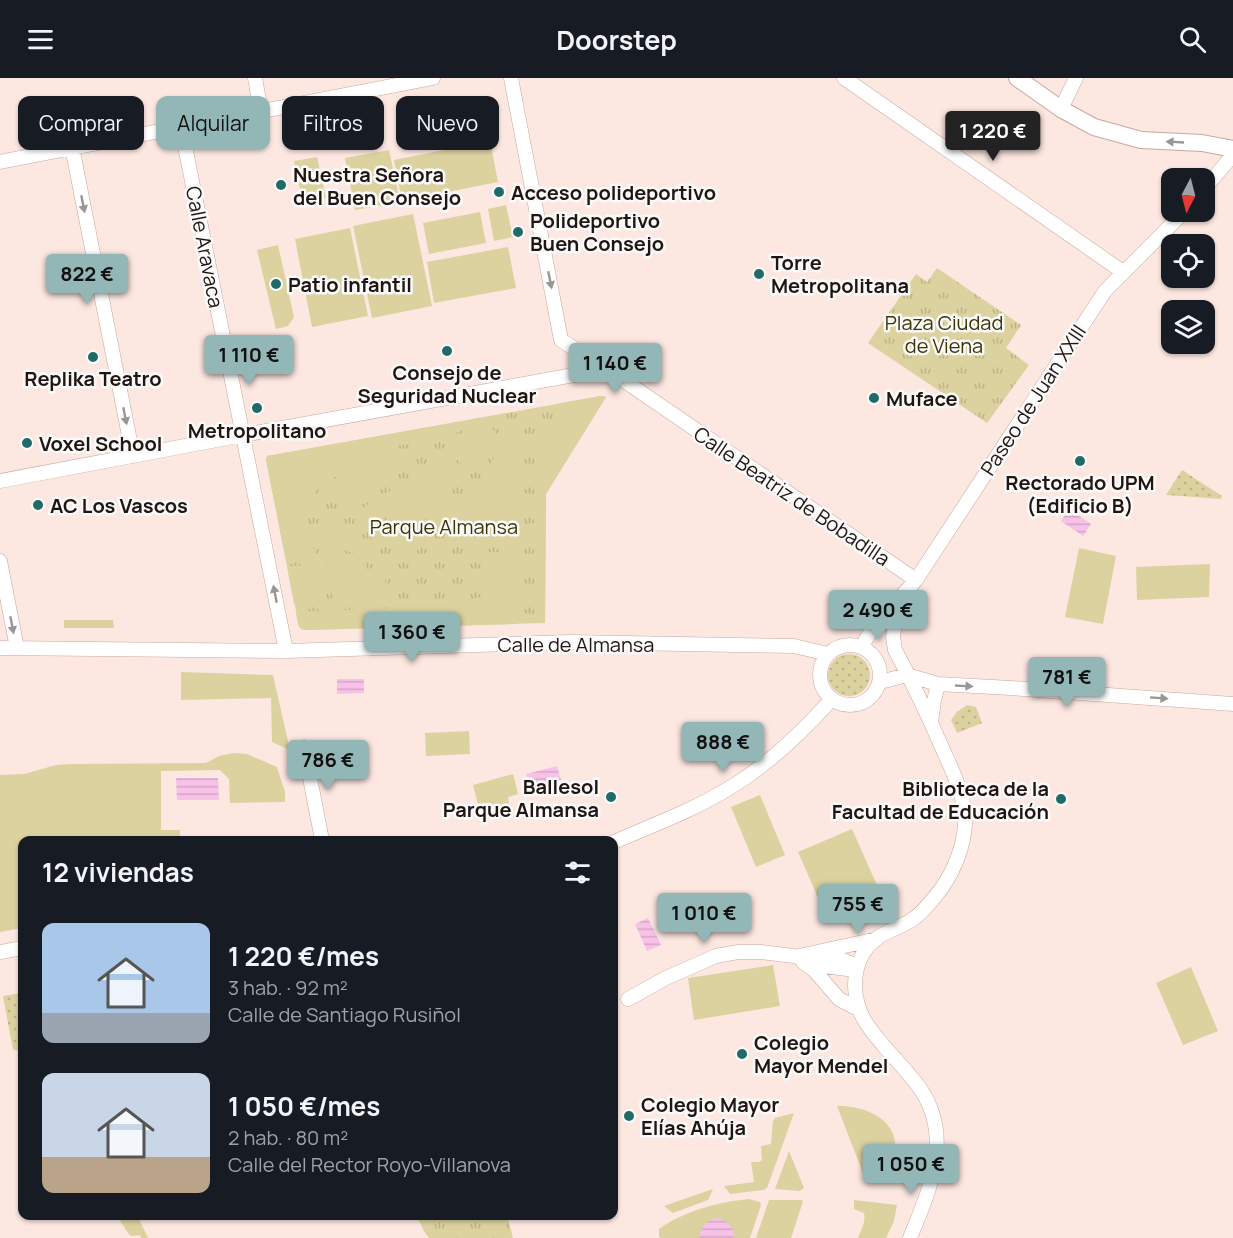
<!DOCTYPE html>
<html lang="es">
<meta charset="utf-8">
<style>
:root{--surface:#171b24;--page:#20242c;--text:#f1f3f6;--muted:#9ea1a6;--accent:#93b6b6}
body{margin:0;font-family:Manrope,sans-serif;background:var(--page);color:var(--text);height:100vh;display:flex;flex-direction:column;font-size:22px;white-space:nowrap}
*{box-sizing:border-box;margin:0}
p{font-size:20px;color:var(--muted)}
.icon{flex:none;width:33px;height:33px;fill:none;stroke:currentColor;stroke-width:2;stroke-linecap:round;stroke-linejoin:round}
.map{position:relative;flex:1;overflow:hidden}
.side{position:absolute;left:18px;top:758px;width:600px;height:384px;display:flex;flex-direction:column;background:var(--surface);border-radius:12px;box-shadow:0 2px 4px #0004}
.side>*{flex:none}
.banner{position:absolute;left:18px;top:18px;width:600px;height:54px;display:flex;gap:12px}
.needle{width:39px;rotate:187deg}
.buttons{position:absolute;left:1161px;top:90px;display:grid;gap:12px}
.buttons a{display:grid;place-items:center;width:54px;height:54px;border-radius:12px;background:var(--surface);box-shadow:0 2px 4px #0004;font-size:30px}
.price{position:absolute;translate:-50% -51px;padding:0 14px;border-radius:6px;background:var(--accent);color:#111;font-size:20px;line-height:39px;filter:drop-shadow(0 2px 3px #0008)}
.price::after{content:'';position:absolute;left:50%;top:36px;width:18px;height:14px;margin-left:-9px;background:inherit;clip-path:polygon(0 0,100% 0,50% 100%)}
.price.active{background:#222;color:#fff}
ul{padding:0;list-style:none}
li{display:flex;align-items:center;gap:18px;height:150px;padding:0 24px}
li span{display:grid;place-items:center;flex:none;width:168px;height:120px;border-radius:12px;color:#555}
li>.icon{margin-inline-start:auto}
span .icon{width:72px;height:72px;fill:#fffc;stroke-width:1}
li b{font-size:26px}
h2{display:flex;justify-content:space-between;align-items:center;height:72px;padding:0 24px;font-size:26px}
.chip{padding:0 21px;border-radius:12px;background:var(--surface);box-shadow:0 2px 4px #0004;font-size:21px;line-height:54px}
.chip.active{background:var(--accent);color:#111}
header{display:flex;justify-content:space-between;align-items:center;height:78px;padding:0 24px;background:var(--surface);font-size:27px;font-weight:700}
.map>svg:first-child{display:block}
.grass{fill:url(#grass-dots)}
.park{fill:url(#park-tufts)}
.garden{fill:#dcd29f}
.water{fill:url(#water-rules)}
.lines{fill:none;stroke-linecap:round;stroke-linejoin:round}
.minor-casing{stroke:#c9a89e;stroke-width:15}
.tertiary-casing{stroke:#c9a89e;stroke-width:18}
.minor{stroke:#fff;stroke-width:14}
.tertiary{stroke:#fff;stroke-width:16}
.oneway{fill:#9b9694}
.poi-dot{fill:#206b67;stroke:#fafafa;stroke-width:2}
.labels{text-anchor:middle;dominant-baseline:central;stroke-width:5;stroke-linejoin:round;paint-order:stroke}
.poi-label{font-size:20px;font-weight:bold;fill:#211512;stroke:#fafafa;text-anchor:start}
.street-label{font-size:20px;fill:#211512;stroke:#fafafa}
.park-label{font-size:20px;fill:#3d3403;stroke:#fafafa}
</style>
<header><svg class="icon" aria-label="menu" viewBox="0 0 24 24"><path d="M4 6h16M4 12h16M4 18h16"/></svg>Doorstep<svg class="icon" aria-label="search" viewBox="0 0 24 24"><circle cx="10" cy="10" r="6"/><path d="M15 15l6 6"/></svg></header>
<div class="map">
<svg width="1233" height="1160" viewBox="0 0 1233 1160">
<defs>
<pattern id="grass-dots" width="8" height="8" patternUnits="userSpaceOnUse" patternTransform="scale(1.5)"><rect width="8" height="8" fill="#dcd29f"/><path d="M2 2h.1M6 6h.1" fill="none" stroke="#bcb388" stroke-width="1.8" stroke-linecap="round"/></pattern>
<pattern id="park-tufts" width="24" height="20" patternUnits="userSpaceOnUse" patternTransform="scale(1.5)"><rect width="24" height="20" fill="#dcd29f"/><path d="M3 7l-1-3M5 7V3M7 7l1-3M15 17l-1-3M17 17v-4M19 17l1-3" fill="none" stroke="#bcb388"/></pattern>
<pattern id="water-rules" width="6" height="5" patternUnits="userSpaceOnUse" patternTransform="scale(1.5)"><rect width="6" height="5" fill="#f8c2e8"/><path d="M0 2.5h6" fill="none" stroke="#d4a6c6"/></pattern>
</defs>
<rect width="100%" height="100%" fill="#fde7e1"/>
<!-- grass -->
<path class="grass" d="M1182,392L1222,418L1221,421L1166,417Z
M828 597a21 21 0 1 1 42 0a21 21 0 1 1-42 0Z
M967,627L976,629L982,645L957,655L951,642L957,634Z
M22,915V973L13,972L3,918Z"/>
<!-- park -->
<path class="park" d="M937,190L1021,247L1006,270L1029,287L987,345L868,265L916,196L927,204Z
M601,318L606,319L546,416L545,545L305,552L301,551L299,548L266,382L267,378Z
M416,1137H507L513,1160H429L424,1153Z"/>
<!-- garden -->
<path class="garden" d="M490,63L498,104L402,123L394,82Z
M389,72L400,124L355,132L345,80Z
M317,79L326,120L303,125L294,83Z
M506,127L513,159L494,163L488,131Z
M480,134L486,165L429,176L423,145Z
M413,136L432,228L372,240L353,148Z
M350,150L368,238L312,249L295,161Z
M278,167L294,239L288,248L276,251L257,172Z
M508,169L516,210L434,225L427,184Z
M601,318L606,319L546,416L545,545H534V365C553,359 559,344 561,325Z
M481,340L463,352L438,362L380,370L321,408C299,428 310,453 316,479L286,483L266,382L267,378Z
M491,349L496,355L471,393L457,382L440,407L455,418L440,439C410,426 388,429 359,444L353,436Z
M506,361L517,365L518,470L493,464L476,470L466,457L448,443L460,424L469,420Z
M418,375L345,421L335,409L383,379Z
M321,426L328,440L337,444L343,442L364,474L361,478L344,472L325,474C322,458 318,443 321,426Z
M408,438L421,440L432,444L414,478L400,479L387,441Z
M1079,470L1116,478L1103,546L1065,539Z
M487,474H497L517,479V546L305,552C297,550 297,541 296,534L422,529L481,519L485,507L479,478Z
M344,479L361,484L367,491L379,493L386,498L385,509L387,522L333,525L326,482Z
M318,485L324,525L294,526L287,489Z
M1210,486L1209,519L1137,522L1136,489Z
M64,542H113L114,550H64Z
M181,594L273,597L290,672L272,664L271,620L181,622Z
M469,653L470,676L426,678L425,655Z
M234,675L247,676L277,689L285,714V724L230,725L229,701L220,692L161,693V752H180V762H22V850L0,854V697L24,696L56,687L74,686L206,685L219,678Z
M513,696L518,716L508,719L509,727L491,732L489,724L478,727L473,707Z
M760,717L785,777L756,789L731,729Z
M852,751L880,814L826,838L798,774Z
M773,887L780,928L694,942L688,900Z
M1191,889L1218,953L1183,967L1156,905Z
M837,1028C857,1027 886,1036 893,1056C897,1068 897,1082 898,1094L892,1097L888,1102L866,1103Z
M794,1035L767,1110L763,1112L730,1116L724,1108L754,1104L751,1084H759L762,1082L761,1068L771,1066L773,1043L775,1040Z
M789,1073L804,1110L800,1113L775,1111Z
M713,1111L708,1122L673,1135L664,1128Z
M749,1121L760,1124L761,1127L750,1160H661L659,1159V1151C684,1133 718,1124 749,1121Z
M769,1122H801L803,1123L791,1160H756Z
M854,1122L897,1127L894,1143L886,1160H858C861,1152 866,1144 864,1135L854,1131Z
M116,1137H137L148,1160H141L140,1157L131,1158L128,1155Z"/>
<!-- water -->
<path class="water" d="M1069,431L1091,446L1083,458L1061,443Z
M337,601H364V615L337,616Z
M557,688L561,702L529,710L526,696Z
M176,700H218L219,722H177Z
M648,840L661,867L647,873L635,846Z
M717,1140C728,1142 734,1149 734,1160H700C700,1149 706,1143 717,1140Z"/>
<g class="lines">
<!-- minor casing -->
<g class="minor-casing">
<path id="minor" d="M255,0L261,34
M511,0L561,262L626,304L916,502
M844,0L1123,194
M1061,31L1076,0
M181,48L286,573
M72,69L133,378
M0,84L433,0
M1204,111L1233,77
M0,403L243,357L607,291
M0,483L17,570
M898,522L893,559L895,572C913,605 929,640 944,674C954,696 965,719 965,743C965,766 954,793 941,811C933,821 924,834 913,841C902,849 888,852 877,860C862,871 855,889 855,908C856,935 867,948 883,967C895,981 908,994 919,1009C954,1058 930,1111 910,1160
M820 597a30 30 0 1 1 60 0a30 30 0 1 1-60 0Z
M862,569C874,543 897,524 916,502L1105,213L1184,134
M0,570L286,573L570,564L794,568L828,576
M880,604L907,597L938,606L1011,610L1233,626
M931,644L934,623L938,606
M304,669L322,762
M614,764C653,747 694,732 731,709C768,687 802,654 831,622
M0,874L22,870
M819,876L830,877L857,888
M799,878L877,861
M803,884L814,892L839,921L858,931
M628,921L666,900L716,878L738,874H761L794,878L823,888L856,892"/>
</g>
<!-- tertiary casing -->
<g class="tertiary-casing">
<path id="tertiary" d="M1017,0L1061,31L1094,49L1141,62L1202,65L1233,71"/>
</g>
<!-- minor -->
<use href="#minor" class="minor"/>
<!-- tertiary -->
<use href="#tertiary" class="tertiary"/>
</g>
<!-- one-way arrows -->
<defs><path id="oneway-solid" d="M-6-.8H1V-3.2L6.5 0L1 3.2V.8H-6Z" transform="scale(1.5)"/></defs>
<g class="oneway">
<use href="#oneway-solid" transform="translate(1175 64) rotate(-177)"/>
<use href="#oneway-solid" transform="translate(83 126) rotate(79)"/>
<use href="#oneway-solid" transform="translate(550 202) rotate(79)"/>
<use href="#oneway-solid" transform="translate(125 338) rotate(79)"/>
<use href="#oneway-solid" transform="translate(275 516) rotate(-101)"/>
<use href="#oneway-solid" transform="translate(12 547) rotate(79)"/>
<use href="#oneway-solid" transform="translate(964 608) rotate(3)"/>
<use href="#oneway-solid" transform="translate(1159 620) rotate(4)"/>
</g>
<!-- markers -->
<g class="poi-dot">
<circle cx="281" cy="107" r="6"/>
<circle cx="499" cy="114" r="6"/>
<circle cx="518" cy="154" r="6"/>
<circle cx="759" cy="196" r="6"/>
<circle cx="276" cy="206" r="6"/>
<circle cx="447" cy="273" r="6"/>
<circle cx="93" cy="279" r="6"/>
<circle cx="874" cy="320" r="6"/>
<circle cx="257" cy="330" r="6"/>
<circle cx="27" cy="365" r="6"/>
<circle cx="1080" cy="383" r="6"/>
<circle cx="38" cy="427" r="6"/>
<circle cx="611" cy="719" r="6"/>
<circle cx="1061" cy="721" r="6"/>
<circle cx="742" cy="976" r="6"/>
<circle cx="629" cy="1038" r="6"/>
</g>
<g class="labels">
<!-- poi labels -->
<g class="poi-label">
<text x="293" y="96">Nuestra Señora<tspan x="293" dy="23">del Buen Consejo</tspan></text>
<text x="511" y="114">Acceso polideportivo</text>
<text x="530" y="142">Polideportivo<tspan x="530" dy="23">Buen Consejo</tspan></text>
<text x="771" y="184">Torre<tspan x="771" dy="23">Metropolitana</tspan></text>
<text x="288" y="206">Patio infantil</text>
<text x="447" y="294" text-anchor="middle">Consejo de<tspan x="447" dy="23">Seguridad Nuclear</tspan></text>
<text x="93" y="300" text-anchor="middle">Replika Teatro</text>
<text x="886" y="320">Muface</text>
<text x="257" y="352" text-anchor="middle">Metropolitano</text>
<text x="39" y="365">Voxel School</text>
<text x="1080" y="404" text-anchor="middle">Rectorado UPM<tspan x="1080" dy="23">(Edificio B)</tspan></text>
<text x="50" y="427">AC Los Vascos</text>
<text x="599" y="708" text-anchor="end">Ballesol<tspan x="599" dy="23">Parque Almansa</tspan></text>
<text x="1049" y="710" text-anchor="end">Biblioteca de la<tspan x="1049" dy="23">Facultad de Educación</tspan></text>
<text x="754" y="964">Colegio<tspan x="754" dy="23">Mayor Mendel</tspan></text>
<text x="641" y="1026">Colegio Mayor<tspan x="641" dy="23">Elías Ahúja</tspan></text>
</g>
<!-- street labels -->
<g class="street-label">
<text transform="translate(205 169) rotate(79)">Calle Aravaca</text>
<text transform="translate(1033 322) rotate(-57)">Paseo de Juan XXIII</text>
<text transform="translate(792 418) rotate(34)">Calle Beatriz de Bobadilla</text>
<text x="576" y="566">Calle de Almansa</text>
</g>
<!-- park labels -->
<g class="park-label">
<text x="944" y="244">Plaza Ciudad<tspan x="944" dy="23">de Viena</tspan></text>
<text x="444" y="448">Parque Almansa</text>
</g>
</g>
</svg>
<div class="buttons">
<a><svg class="needle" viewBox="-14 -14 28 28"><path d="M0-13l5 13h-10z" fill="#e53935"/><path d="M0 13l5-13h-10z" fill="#9ea1a6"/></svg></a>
<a><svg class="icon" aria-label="locate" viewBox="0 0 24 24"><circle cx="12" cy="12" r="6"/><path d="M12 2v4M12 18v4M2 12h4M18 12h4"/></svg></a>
<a><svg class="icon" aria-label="layers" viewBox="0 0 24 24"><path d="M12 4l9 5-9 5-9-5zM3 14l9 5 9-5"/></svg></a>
</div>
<b class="price active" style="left:993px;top:84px">1 220 €</b>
<b class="price" style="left:87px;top:227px">822 €</b>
<b class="price" style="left:249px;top:308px">1 110 €</b>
<b class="price" style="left:615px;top:316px">1 140 €</b>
<b class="price" style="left:878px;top:563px">2 490 €</b>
<b class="price" style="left:412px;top:585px">1 360 €</b>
<b class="price" style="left:1067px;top:630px">781 €</b>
<b class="price" style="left:723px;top:695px">888 €</b>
<b class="price" style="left:328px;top:713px">786 €</b>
<b class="price" style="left:858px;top:857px">755 €</b>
<b class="price" style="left:704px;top:866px">1 010 €</b>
<b class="price" style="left:911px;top:1117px">1 050 €</b>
<div class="banner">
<a class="chip">Comprar</a>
<a class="chip active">Alquilar</a>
<a class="chip">Filtros</a>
<a class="chip">Nuevo</a>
</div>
<section class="side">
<h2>12 viviendas<svg class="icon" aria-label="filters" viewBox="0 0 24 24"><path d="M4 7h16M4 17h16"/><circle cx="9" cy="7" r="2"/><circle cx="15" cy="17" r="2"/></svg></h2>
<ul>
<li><span style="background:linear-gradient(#a9c7e8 75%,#9aa5b1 0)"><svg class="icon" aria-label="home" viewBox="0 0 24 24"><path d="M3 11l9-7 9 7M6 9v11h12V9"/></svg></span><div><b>1 220 €/mes</b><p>3 hab. · 92 m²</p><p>Calle de Santiago Rusiñol</p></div></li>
<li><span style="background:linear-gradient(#c9d6e8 70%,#b9a48a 0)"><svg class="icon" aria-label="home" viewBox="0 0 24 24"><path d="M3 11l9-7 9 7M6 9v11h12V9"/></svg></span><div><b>1 050 €/mes</b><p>2 hab. · 80 m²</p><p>Calle del Rector Royo-Villanova</p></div></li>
</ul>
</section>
</div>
